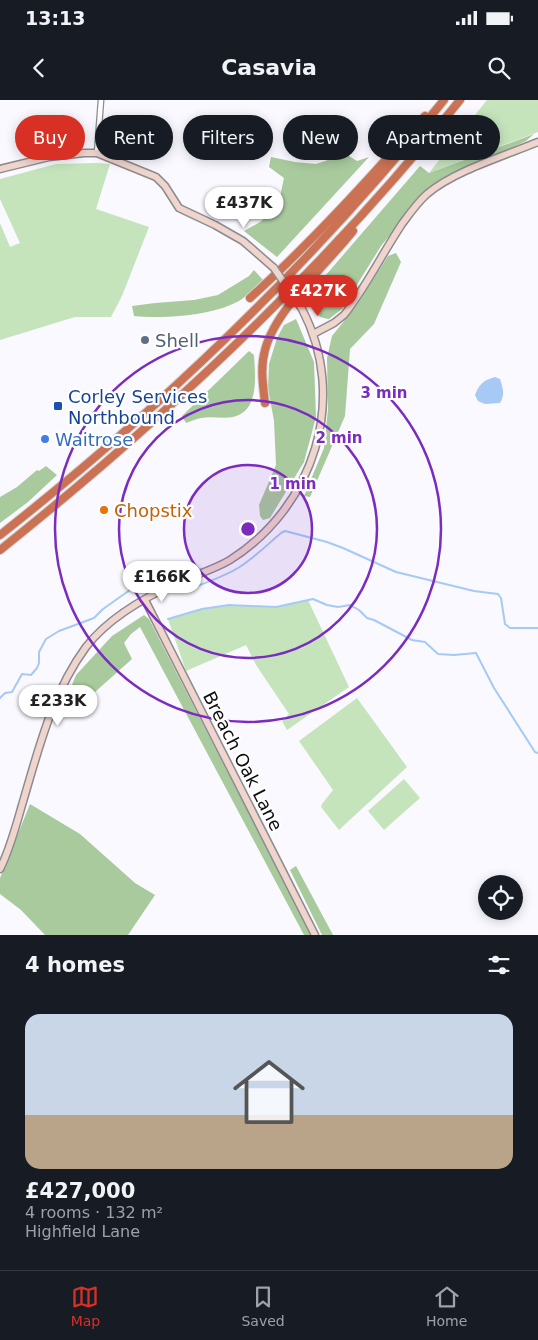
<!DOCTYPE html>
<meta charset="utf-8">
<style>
:root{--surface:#171b24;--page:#20242c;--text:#f1f3f6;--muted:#9ea1a6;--line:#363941;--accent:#d93025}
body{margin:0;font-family:"DejaVu Sans",sans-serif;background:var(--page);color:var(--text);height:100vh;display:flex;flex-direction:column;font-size:19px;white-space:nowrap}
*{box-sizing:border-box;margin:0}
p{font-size:16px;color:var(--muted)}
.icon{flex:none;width:28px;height:28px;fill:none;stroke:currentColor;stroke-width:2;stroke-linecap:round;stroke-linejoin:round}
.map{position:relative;height:835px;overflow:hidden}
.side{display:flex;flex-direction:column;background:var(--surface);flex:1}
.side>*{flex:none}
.banner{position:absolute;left:15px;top:15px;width:509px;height:45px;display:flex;gap:10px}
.fabs{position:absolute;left:478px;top:775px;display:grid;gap:10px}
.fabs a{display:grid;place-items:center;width:45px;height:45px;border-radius:50%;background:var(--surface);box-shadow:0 2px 12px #0003;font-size:25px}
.price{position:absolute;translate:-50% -42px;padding:0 11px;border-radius:18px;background:#fff;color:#222;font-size:16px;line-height:32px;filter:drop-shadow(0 1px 2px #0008)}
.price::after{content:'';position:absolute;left:50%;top:30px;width:15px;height:11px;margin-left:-8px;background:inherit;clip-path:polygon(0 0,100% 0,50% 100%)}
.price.active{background:var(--accent);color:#fff}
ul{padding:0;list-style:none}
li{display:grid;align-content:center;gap:10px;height:265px;padding:0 25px}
li span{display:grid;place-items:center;height:155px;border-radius:15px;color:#555}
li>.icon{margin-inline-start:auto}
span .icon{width:90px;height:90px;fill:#fffc;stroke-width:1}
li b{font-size:21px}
h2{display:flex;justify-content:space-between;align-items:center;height:60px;padding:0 25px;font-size:21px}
.tag{padding:0 18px;border-radius:22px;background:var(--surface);box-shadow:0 2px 12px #0003;font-size:18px;line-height:45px}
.tag.active{background:var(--accent);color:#fff}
.status{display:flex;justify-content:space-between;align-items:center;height:35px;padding:0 25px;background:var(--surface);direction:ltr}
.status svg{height:14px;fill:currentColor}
header{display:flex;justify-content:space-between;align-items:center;height:65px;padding:0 25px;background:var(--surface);font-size:22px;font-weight:700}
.menu{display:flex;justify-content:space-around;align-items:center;height:70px;border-top:1px solid var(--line);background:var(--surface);font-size:14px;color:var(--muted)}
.menu a{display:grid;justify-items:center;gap:2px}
.menu .active{color:var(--accent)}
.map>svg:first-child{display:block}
.green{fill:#c5e4bc}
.forest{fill:#a8ca9d}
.water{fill:#a6c9f5}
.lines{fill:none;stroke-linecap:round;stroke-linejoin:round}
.stream{stroke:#a6c9f5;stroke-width:2}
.street-casing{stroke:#8b8b91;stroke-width:7}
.secondary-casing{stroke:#8b8b91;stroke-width:9}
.highway-casing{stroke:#d3d3d4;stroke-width:10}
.street{stroke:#fff;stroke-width:4.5}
.secondary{stroke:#f0d5cc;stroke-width:6}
.highway{stroke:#cc7254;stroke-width:8}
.secondary-bridge-casing{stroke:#8b8b91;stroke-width:9;stroke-linecap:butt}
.secondary-bridge{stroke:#f0d5cc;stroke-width:6}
.ring{fill:none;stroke:#7b2cbf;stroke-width:2.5}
.service-dot{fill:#5c6f8a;stroke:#fff;stroke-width:2}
.transit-dot{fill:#1a4fb4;stroke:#fff;stroke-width:2}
.shop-dot{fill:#3f7fe0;stroke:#fff;stroke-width:2}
.food-dot{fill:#e8710a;stroke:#fff;stroke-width:2}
.labels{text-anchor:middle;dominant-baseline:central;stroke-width:4.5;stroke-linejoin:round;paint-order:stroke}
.service-label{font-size:18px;fill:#4e5e75;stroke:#fff;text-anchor:start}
.transit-label{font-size:18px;fill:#164399;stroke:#fff;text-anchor:start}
.shop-label{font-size:18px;fill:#366cbe;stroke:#fff;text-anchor:start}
.food-label{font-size:18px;fill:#c56008;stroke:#fff;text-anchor:start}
.street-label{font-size:18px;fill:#0d0c0f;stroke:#fff}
.centre{fill:#7b2cbf;stroke:#fff;stroke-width:2.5}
.ring-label{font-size:15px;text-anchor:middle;font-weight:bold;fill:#7b2cbf;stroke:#fff;stroke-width:4.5;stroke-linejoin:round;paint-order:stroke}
</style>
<div class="status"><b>13:13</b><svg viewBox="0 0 49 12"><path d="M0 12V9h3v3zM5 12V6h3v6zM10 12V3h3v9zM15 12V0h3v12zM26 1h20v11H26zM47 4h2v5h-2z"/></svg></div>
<header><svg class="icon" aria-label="back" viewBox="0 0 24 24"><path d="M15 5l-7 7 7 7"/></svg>Casavia<svg class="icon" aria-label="search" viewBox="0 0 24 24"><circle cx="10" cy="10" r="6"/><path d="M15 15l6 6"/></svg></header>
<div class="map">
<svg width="538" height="835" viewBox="0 0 538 835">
<rect width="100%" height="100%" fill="#f9f9ff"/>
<!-- green -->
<path class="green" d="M487,0H538V32L429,73Z
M97,63L110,64L96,109L149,127L122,196L111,217H75L0,240V123L10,147L20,143L0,99V79L56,64Z
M308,500L349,587L287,630L282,621L289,614L256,565L246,545L186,571L168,519L204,509L229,505L276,507Z
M357,598L407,667L339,730L321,707L322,704L333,690L299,641Z
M404,679L420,698L384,730L368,711Z"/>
<!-- forest -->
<path class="forest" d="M534,34L526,41L429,87L381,146L342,209L329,219C316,218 312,210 306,198L420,66L429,73Z
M346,54L357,61L369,57L277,157L244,131L260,122L278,106L284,78L269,67L271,57L295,62L316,64Z
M396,153L401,162L374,224L350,249L345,316L310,397L304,396L324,348L328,309L327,258L332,236L357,205L388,156Z
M254,170L263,180C256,186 249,194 242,199C216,216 164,219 134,216L132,206L155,203L194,200L218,195L249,176Z
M296,219L314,262L316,317L304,362L270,418L263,420L260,416L259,405L276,365L274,321L268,288L269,264L277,238L284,225Z
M249,251L254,255C255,275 260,311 233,317C223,319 212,316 201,318C196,319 191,321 186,323L182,316Z
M46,366L57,375L28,402L0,423V397L17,387L37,370L39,371Z
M144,515L149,519L311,835H304L140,527L131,534L124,543L132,559L86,600L69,592L76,575L112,536Z
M30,704L80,734L135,783L155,795L128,835H45L21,810L0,794V778Z
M296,766L333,835H322L290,770Z"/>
<!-- water -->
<path class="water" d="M495,277L500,279C503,288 505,295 500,303L485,304L478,301L475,295C479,284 484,280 495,277Z"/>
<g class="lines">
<!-- stream -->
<path class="stream" d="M174,486L184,491C202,484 221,478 238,468C254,458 267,445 281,433L285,431L327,442L343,448L396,472L474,491L498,494L501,498L505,524L510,528H538
M168,519L202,509L229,505L276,507L313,499L327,505L338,507L350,505L359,510L367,518L374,520L412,540L425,542L438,554L454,555L476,553L494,588L535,652L538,653
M0,598L5,593L12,592L22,574L31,575L37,568L39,563V552L46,539L59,531L94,518L103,509L137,485L159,477L170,483"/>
<!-- street casing -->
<g class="street-casing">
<path id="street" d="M97,53L101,0"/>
</g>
<!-- secondary casing -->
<g class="secondary-casing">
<path id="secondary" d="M0,69L49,57L84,53H97L156,77L165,86L179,108L215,125L243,141L274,168
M313,234L334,223L344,215C366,187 382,154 402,124C410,113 417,103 427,94C454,71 504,56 538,42
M145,500L315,835
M0,769C10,749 16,726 22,705C38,651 52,593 86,547C109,517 147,496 181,481C198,474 215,469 230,460C314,407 349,299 302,209"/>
</g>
<!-- highway casing -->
<g class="highway-casing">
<path id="highway" d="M250,198C312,142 369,79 425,16
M265,303C263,285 260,268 265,250C275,210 327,164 353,131
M0,435C163,307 314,161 444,0
M0,450C168,316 326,168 460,0"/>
</g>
<!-- street -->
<use href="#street" class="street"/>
<!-- secondary -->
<use href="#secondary" class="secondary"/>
<!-- highway -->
<use href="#highway" class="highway"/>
<!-- secondary-bridge casing -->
<g class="secondary-bridge-casing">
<path id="secondary-bridge" d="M274,168L302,209"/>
</g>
<!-- secondary-bridge -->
<use href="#secondary-bridge" class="secondary-bridge"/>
</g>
<!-- distance rings -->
<circle cx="248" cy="429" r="64" fill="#7b2cbf" fill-opacity=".12"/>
<g class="ring">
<circle cx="248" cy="429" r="64"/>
<circle cx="248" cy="429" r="129"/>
<circle cx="248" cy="429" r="193"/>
</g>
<!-- markers -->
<circle class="service-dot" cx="145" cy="240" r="5"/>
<rect class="transit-dot" x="53" y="301" width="10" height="10" rx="2.5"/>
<circle class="shop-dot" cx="45" cy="339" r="5"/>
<circle class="food-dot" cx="104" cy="410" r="5"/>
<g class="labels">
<!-- service labels -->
<g class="service-label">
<text x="155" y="240">Shell</text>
</g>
<!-- transit labels -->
<g class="transit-label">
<text x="68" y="296">Corley Services<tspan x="68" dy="21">Northbound</tspan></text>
</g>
<!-- shop labels -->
<g class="shop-label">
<text x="55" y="339">Waitrose</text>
</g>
<!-- food labels -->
<g class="food-label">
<text x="114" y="410">Chopstix</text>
</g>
<!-- street labels -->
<g class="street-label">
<text transform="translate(243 661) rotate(63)">Breach Oak Lane</text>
</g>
</g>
<circle cx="248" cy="429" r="8" class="centre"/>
<g class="ring-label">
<text x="384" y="298">3 min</text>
<text x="339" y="343">2 min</text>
<text x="293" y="389">1 min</text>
</g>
</svg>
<div class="fabs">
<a><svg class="icon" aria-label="locate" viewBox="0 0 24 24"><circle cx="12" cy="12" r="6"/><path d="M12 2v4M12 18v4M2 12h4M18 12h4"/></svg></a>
</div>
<b class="price" style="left:244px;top:129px">£437K</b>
<b class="price active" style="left:318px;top:217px">£427K</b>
<b class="price" style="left:162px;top:503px">£166K</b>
<b class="price" style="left:58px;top:627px">£233K</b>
<div class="banner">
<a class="tag active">Buy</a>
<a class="tag">Rent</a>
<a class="tag">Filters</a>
<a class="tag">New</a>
<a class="tag">Apartment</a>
</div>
</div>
<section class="side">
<h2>4 homes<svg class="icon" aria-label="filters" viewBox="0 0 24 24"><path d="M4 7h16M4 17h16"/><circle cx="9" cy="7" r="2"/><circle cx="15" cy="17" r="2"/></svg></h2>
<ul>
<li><span style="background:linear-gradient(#c9d6e8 65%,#b9a48a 0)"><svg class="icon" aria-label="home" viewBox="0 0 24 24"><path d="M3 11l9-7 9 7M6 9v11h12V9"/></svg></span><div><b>£427,000</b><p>4 rooms · 132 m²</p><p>Highfield Lane</p></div></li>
</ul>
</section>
<nav class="menu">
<a class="active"><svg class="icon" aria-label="map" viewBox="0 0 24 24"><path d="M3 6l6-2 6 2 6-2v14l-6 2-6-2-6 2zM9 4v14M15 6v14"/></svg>Map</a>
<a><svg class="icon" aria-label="saved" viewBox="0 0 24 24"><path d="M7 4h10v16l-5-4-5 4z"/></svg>Saved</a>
<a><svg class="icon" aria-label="home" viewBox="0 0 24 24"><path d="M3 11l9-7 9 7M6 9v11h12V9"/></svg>Home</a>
</nav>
